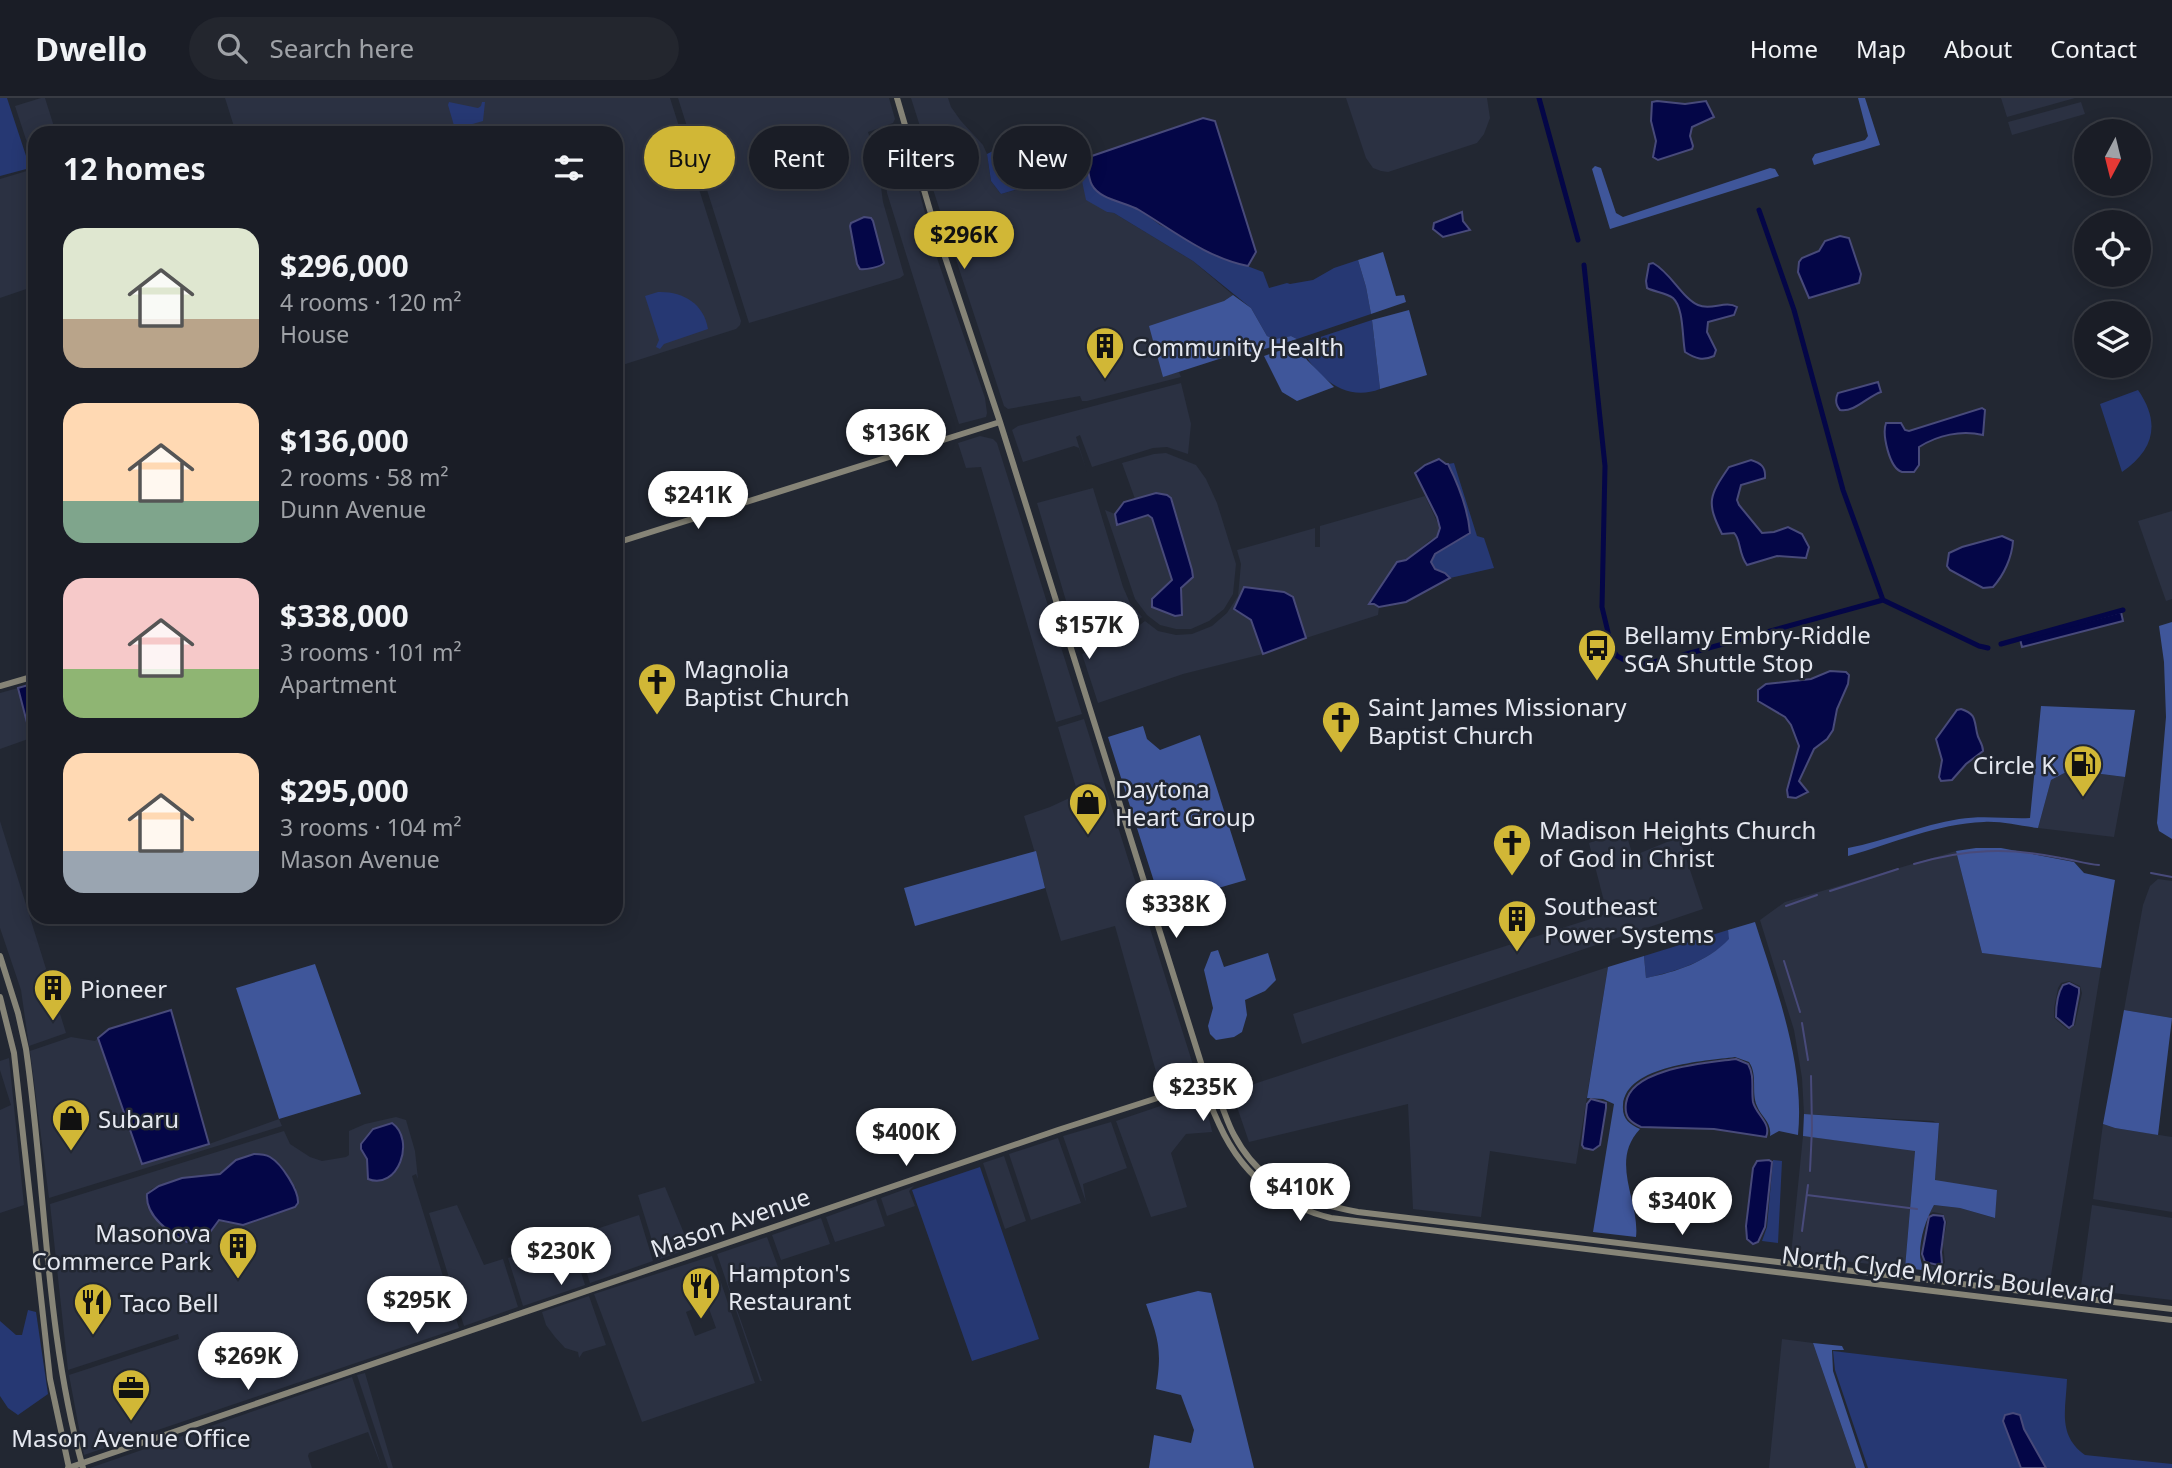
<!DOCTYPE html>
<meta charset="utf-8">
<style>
:root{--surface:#1a1d26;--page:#23262e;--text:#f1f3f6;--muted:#9fa2a7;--line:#383b43;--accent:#d1b736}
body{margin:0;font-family:"Noto Sans",sans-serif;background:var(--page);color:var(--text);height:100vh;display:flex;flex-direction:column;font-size:26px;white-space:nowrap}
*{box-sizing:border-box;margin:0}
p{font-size:23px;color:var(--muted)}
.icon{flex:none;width:38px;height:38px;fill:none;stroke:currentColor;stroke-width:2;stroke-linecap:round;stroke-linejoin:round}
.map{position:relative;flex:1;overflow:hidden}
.panel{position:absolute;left:28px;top:28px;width:595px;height:798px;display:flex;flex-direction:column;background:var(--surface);border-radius:21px;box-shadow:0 4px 18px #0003,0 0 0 2px var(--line)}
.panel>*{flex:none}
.top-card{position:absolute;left:644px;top:28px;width:665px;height:63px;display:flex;gap:14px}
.needle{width:46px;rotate:187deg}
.buttons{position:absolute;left:2074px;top:21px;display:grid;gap:14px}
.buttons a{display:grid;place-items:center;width:77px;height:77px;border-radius:50%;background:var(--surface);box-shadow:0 4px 18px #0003,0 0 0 2px var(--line);font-size:35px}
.price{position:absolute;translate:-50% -60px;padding:0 16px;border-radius:24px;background:#fff;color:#222;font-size:23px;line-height:46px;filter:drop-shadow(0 2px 4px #0008)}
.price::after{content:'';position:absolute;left:50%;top:42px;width:21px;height:16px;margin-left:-10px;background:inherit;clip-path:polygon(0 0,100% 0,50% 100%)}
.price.current{background:var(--accent);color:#111}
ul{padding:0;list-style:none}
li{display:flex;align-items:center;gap:21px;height:175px;padding:0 35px}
li span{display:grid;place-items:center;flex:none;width:196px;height:140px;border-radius:21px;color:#555}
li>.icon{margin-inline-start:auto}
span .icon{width:84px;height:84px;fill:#fffc;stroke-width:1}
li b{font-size:30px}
h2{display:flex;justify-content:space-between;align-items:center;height:84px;padding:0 35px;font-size:30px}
.pill{padding:0 24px;border-radius:32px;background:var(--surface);box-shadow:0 4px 18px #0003,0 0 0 2px var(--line);font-size:24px;line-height:63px}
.pill.current{background:var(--accent);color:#111}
header{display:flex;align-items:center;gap:42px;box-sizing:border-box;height:98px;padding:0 35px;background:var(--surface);border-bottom:2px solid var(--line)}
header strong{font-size:33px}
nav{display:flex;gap:38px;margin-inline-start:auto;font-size:24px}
.search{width:490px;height:63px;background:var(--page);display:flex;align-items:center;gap:18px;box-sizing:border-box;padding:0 24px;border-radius:38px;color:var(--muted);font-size:26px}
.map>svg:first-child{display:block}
.built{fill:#2b3142;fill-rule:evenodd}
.green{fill:#263873}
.forest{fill:#3f569a}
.water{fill:#040647;stroke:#484a7a;stroke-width:2}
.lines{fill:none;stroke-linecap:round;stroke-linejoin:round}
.stream{stroke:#484a7a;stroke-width:2}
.canal{stroke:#040647;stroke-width:5}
.major{stroke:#868477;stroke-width:6}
.labels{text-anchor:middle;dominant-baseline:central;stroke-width:5;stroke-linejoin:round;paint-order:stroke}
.poi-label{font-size:24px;fill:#e5e8f0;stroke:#222732;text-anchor:start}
.street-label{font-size:24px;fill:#e5e8f0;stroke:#222732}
</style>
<header>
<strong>Dwello</strong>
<div class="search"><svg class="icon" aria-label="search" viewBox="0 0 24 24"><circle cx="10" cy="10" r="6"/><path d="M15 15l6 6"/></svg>Search here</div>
<nav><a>Home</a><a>Map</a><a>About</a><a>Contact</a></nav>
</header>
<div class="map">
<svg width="2172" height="1370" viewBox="0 0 2172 1370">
<rect width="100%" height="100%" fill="#222732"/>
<!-- built -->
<path class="built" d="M41,0H45L56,35H35V69L15,8Z
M225,0H670L741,223L740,227L736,231L616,269V35H236Z
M678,0H889L895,21L893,25L868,34L878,67L883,104L904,177L900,180L749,225Z
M911,0H948L951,9L961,23L983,47L987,56L991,83L1001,96L1040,85L1054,66L1073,69L1107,114L1114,115L1193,163L1233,197L1224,203L1163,278L1179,274L1181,279L1087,303H1082L1080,298L1008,311L1004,308L927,73L931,63Z
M1346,0H1487L1490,20L1484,36L1477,45L1388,74L1381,73L1373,70L1366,60Z
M2001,0H2075L2007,19Z
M2081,4L2085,16L2012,37L2008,24Z
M910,58L936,157L985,300L987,315L986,319L959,326L887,95L886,86Z
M30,72L35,87V188L0,200V81Z
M1181,285L1191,326L1188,356L1167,349L1153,350L1092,369L1080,337L1076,339L1087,374L1079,350L1074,348L1023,364L1012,332L1018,328Z
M980,338L993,341L997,345L1082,616L1056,624L981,369L966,370L958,345Z
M1166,355L1196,367L1206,381L1217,405L1236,466L1233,496L1224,511L1209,523L1191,531H1176L1160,527L1147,517L1135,501L1105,412L1115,416L1117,427L1148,417L1152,420L1172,482L1170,485L1180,496L1181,490L1193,479L1192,472L1156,395L1135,401L1122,365L1154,356Z
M1093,390L1123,489L1130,505L1142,519L1118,537L1080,550L1037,405ZM1126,509V519L1109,529L1092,531L1081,520Z
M1425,398L1440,430L1437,439L1429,443L1390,475L1371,502L1379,509L1378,517L1306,540L1293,499L1237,506L1234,511L1251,522L1263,556L1183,576L1098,605L1082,556L1120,542L1145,523L1158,533L1176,537L1192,536L1212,528L1227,515L1238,498L1241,466L1237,452L1315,430V449H1320V428Z
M2172,413V501L2166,503L2138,423Z
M18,590L31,640L0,651V595Z
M1084,621L1194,970L1189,978L1160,988L1115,828L1061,843L1024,718L1050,709L1078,696L1058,629Z
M2070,672L2125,679L2114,739L2038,730L2051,682Z
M0,723L66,935L29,948L21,892L0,830Z
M1625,732L1633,758L1679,739L1703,811L1302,946L1293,916L1603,817V813L1606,811L1589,745Z
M1956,753L1982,855L2101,870L2050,1183L2044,1187L1922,1172L1923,1165L1938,1170L1945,1165L1943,1146L1947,1124L1943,1116L1933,1114L1929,1116L1934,1107L1960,1110L1994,1120L1997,1092L1935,1083L1939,1026L1933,1023L1804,1016L1802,980L1794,932L1760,822L1785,804ZM2069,883L2080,888L2082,895L2075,927L2068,932L2054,920V910L2058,890L2061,885Z
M2158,781L2172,783V920L2124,912L2143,807L2150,788Z
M1608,869L1576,1066L1490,1053L1481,1119L1413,1111L1408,1006L1249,1044L1236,1006L1235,997L1239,991Z
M71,939L95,943L98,940L142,1066L209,1046L279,1021L282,1028L49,1100L30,953Z
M9,960L24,1107L0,1115V1012L11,1007L0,972V963Z
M1193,997H1203L1213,1037L1212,1034L1186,1036L1171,1055L1187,1109L1151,1119L1116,1023Z
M396,1019L406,1022L415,1053L418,1081L416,1076L412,1078L459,1230L84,1357L69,1277L179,1241L178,1236L68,1272L50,1106L284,1033L290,1046L310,1059L322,1063L346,1059L349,1057V1033L365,1026ZM254,1056L267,1058L284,1074L296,1090L295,1109L243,1127L219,1122L210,1135L179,1140L156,1121L148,1111L146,1102L151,1091L182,1080L220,1076L236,1062Z
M1111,1024L1127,1070L1083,1086L1086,1104L1063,1038Z
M2103,1026L2115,1030L2172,1039V1114L2093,1101Z
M1803,1038L1915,1052L1905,1170L1791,1157Z
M1058,1040L1081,1105L1031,1122L1009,1056Z
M1004,1058L1026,1123L1005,1131L983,1065Z
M914,1088L909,1093L915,1108L887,1118L881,1100Z
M665,1089L690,1150L658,1162L638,1097Z
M876,1101L885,1128L835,1144L826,1119Z
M457,1107L484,1167L503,1161L518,1209L464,1228L429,1115Z
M2092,1107L2172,1120V1202L2088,1192L2081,1188Z
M639,1117L653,1163L590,1185L575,1138Z
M821,1120L830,1146L781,1162L772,1137Z
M570,1139L585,1187L523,1208L508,1160Z
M767,1139L778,1169L728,1186L762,1283H760L717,1156Z
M712,1158L755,1285L642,1324L594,1196ZM707,1205L716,1230L695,1238L686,1214Z
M589,1198L606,1247L583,1254L579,1260L578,1254L565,1250L555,1239L546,1227L542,1214Z
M1782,1241L1813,1245L1856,1370H1769Z
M365,1275L393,1370H388L357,1277Z
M352,1279L382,1370L368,1334L309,1355L308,1358L312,1370H90Z"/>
<!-- green -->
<path class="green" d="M0,0H7L30,70L0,78Z
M449,4L478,10L481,8L482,4H485L483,23L455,31L448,7Z
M1067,46L1083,52L1092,87L1099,94L1137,110L1160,127L1181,137L1197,149L1263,174L1269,190L1287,185L1290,186L1313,182L1334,170L1358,162L1366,189L1371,216L1297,241L1291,238L1275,241L1267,238L1251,210L1193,163L1114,115L1107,114L1086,102L1082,83L1073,69L1054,66L1051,81L1001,96L991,83L987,56L997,51L1002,62L1012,69L1022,68Z
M658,194C682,193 704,205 708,231L664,246L660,251L656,249L659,242L645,198Z
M1372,222L1380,291C1344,305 1314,277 1299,246Z
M2138,292C2161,325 2154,352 2122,374L2100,306Z
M1454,365L1477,438L1484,440L1494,470L1450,480L1445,475L1435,471L1431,464L1435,456L1464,439L1460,393L1448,366Z
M1728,832L1730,841C1707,864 1677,873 1646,880L1644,858Z
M1773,1062L1782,1063L1778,1145L1762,1143L1767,1129Z
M980,1069L1039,1241L972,1263L912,1092Z
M28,1212L36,1214L48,1296L18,1317L8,1310L0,1298V1223L16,1237H22Z
M1833,1253L2067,1281C2066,1311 2057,1337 2085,1357L2172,1366V1370H1868L1835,1272Z"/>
<!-- forest -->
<path class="forest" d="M1858,0H1865L1880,47L1814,67L1812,61L1815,56L1865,42L1868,38Z
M1595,68L1601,70L1616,115L1623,119L1770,70L1775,71L1779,78L1610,131L1592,71Z
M1383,154L1396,198L1404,197L1406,204L1371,216L1366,189L1358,162Z
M1233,197L1251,210L1267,238L1275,241L1291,238L1297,241L1252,255L1247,252L1163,279L1149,228L1224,203Z
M1409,212L1427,277L1380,291L1372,222Z
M1299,246L1307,262L1334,289L1297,303L1282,294L1264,258Z
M2172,524V741L2159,733L2157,725L2166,619L2164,564L2159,528Z
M2041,608L2135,612L2125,679L2070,672L2051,682L2038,730C2020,728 2001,723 1984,724C1936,726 1894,745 1848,758V750C1886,743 1921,727 1959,721C1983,717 2006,721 2030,720Z
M1143,628L1147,641L1160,652L1200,637L1246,782L1201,795L1205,809L1165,818L1108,639Z
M1976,750H2001L2074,764L2084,775L2115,782L2101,870L1982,855L1956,753Z
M1036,753L1045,790L915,828L904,790Z
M1755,824C1777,893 1805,966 1798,1037L1779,1033L1770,1038C1772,1024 1761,1019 1757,1008C1751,994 1758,977 1749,964L1735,959C1705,963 1626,967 1623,1007C1622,1021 1629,1026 1640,1031C1609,1064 1640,1103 1636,1139L1593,1134L1614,1006L1603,1001L1587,1000L1608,869L1644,858L1646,880C1676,874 1707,864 1729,841L1728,832Z
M1218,852L1224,869L1268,855L1276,882L1265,893L1245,902L1247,917L1242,934L1234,939L1216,942L1210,936L1208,928L1213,910L1204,872L1211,854Z
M315,866L361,996L279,1021L236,890Z
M2124,912L2172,920L2158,1037L2115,1030L2103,1026Z
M1804,1016L1939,1025L1935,1082L1997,1092L1995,1120L1960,1110L1934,1107C1926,1121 1920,1139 1920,1156C1920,1163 1923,1165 1922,1172L1905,1170L1915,1053L1803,1038Z
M1198,1193L1211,1195L1254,1370H1149L1154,1337L1191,1345L1194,1332L1181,1297L1156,1291C1162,1252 1159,1243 1146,1206Z
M1813,1245L1842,1248L1844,1252H1832L1833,1273L1865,1370H1856Z"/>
<!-- water -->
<path class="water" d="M1657,3L1685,6L1706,3L1714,19L1692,29L1690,38L1693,48L1692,51L1658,62L1653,59L1656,43L1651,23L1652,4Z
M1203,20L1215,23L1256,154L1248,168C1207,160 1174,133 1139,112C1126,104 1100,102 1092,87C1088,80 1088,68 1086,60Z
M1462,114L1463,123L1470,132L1443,139L1433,131L1434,125Z
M864,119L871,120L873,123L884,165C881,169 865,172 860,171L857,166L850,128L851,125Z
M1840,138L1849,140L1861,176L1859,185L1809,200L1798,174L1799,164L1802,160L1819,153L1825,143Z
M1653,165C1671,175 1682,200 1698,207C1711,213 1725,202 1737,209L1734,217L1708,224L1707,234L1716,252L1714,258C1703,263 1696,261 1685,254C1682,239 1684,210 1673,200C1666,195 1655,194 1647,190L1646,183L1649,166Z
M1878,284L1881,294C1868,298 1854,315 1840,312C1835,306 1835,301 1838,295Z
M1982,310L1985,312L1983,337C1961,332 1938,337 1919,349V367L1914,374C1912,374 1904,374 1902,374C1889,370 1882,336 1886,325H1901L1905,332L1909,333Z
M1439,361L1446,366H1448C1459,388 1468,410 1470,435L1435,456L1431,464L1435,471L1445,475L1450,480L1406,504L1379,509L1374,506H1369L1397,464L1406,462L1437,439L1440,430L1437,419L1415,375L1425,367Z
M1751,362C1760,365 1766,368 1765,380L1741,387L1737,402L1739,407L1762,435L1774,434L1788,429L1802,436L1809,449L1806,460L1777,458L1747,467C1738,455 1741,441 1734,435L1722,436C1706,404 1709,398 1729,369Z
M1156,395L1167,397L1171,400L1192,472L1193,479L1181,490L1182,517L1175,518L1152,509V501L1172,482L1152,420L1148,417L1117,427L1115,416L1124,404Z
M2002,438L2013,443C2012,459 2004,477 1993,489L1983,490L1950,472L1947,468L1949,455L1962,449Z
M1244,489L1284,494L1293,499L1306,540L1263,556L1251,522L1234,511Z
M1126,509L1128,515C1119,529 1095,535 1079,528L1081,520Z
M2121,514L2123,523L2022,549L2020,541Z
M1830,573L1846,574L1849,577L1848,586L1837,611L1833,632L1827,641L1814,651L1799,683L1808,694L1796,700L1788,699L1787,692L1799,648L1791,627L1785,619L1758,603V592L1766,586L1811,581Z
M35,585V639L31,640L18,590Z
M1961,611C1976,616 1974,621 1977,635C1978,642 1983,645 1983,653L1966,666L1952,682L1941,683L1939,679L1942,662L1936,641L1957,612Z
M2069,885L2079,890V895L2073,927L2069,930L2056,919C2056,908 2057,896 2063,887Z
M171,912L209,1046L142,1066L98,940L109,931Z
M1736,961L1748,966C1755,978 1751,991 1753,1004C1756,1017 1772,1025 1766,1039L1714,1031L1641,1029C1630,1024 1624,1019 1626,1005C1631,970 1707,965 1736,961Z
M1591,1001L1606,1005V1010L1600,1047L1593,1052L1584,1050L1582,1047L1587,1006Z
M392,1025C416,1042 398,1093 368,1081L367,1061L361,1051V1046L373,1031Z
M254,1056C259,1056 265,1056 270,1059C282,1066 299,1093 298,1105L295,1109L243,1127L219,1122L208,1137L187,1144C170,1135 145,1118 147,1096L159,1088L182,1080L220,1076L236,1062Z
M1769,1062L1772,1064L1765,1129L1758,1144L1753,1146L1747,1141L1746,1128L1753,1070L1757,1063Z
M1933,1117L1943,1118L1945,1124L1941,1154L1942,1165L1938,1167L1925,1164L1922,1156L1929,1119Z
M2013,1315L2020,1317L2024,1331L2046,1370H2021L2003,1323L2005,1317Z"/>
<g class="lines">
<!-- stream -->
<path class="stream" d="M1914,766C1965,751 2009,749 2061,760C2074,762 2086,766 2099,767
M2151,775L2172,779
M1830,793L1898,771
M1786,808L1817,797
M1784,863L1800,914
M1802,925L1808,962
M1810,1073L1812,1030L1811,978
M1807,1097L1917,1111
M1802,1133L1808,1087"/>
<!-- canal -->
<path class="canal" d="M1539,0L1578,142
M1759,112L1794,212L1843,392L1883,502
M1584,167L1605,368L1602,509L1612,551L1617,558L1630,565L1639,567L1662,562
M2001,546L2123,512
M1683,557L1883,502L1979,548L1988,550"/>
<!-- major -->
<path class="major" d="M897,0L934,126L1000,324L1207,984C1207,999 1212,1012 1219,1026C1241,1075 1279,1107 1331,1120L2172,1222
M616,445L1000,324
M0,588L35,578
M0,858L18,915L26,951C46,1090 45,1234 83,1370
M0,899L14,955L50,1281L69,1370
M1207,984C1222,999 1224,1019 1234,1037C1261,1088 1304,1104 1358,1114L2172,1211
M68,1370L1058,1032L1207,984"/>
</g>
<!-- icons -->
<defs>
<g id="building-pin" transform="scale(2.0125)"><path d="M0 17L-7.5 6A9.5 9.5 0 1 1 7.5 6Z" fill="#d1b736" stroke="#222732"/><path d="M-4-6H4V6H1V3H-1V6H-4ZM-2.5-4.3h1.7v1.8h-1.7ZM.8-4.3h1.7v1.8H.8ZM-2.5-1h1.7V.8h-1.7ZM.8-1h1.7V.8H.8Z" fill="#111"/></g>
<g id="bus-pin" transform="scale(2.0125)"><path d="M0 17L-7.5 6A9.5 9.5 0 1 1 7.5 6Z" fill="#d1b736" stroke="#222732"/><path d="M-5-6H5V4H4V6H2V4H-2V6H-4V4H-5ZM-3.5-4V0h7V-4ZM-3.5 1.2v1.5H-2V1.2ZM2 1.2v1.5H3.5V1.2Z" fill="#111"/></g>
<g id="church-pin" transform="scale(2.0125)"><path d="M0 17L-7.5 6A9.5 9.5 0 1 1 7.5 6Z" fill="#d1b736" stroke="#222732"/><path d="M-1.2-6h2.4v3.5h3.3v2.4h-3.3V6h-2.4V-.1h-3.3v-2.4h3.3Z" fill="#111"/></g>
<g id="fuel-pin" transform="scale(2.0125)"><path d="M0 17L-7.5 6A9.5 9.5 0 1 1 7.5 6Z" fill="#d1b736" stroke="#222732"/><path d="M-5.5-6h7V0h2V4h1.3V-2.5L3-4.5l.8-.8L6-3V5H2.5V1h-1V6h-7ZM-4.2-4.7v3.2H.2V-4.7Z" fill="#111"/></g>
<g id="shop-pin" transform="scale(2.0125)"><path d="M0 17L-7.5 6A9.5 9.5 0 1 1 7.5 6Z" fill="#d1b736" stroke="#222732"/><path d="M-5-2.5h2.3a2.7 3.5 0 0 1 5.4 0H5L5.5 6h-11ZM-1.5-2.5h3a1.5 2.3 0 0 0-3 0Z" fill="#111"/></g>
<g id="restaurant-pin" transform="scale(2.0125)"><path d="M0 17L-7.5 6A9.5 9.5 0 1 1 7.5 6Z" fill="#d1b736" stroke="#222732"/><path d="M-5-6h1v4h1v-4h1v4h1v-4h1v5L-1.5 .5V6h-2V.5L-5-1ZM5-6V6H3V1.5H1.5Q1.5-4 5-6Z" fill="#111"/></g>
<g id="office-pin" transform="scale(2.0125)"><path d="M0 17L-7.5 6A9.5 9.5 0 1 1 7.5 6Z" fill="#d1b736" stroke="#222732"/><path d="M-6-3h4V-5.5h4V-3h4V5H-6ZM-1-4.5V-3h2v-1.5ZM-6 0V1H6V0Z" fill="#111"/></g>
</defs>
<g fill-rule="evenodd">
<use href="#building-pin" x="1105" y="248"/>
<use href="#bus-pin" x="1597" y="550"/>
<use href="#church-pin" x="657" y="584"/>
<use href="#church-pin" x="1341" y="622"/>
<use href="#fuel-pin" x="2083" y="666"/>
<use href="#shop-pin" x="1088" y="704"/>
<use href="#church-pin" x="1512" y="745"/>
<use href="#building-pin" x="1517" y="821"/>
<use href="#building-pin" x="53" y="890"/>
<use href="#shop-pin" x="71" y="1020"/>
<use href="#building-pin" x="238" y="1148"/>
<use href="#restaurant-pin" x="701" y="1188"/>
<use href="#restaurant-pin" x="93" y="1204"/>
<use href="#office-pin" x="131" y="1290"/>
</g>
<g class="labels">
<!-- poi labels -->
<g class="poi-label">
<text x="1132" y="248">Community Health</text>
<text x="1624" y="536">Bellamy Embry-Riddle<tspan x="1624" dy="28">SGA Shuttle Stop</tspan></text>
<text x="684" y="570">Magnolia<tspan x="684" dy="28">Baptist Church</tspan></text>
<text x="1368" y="608">Saint James Missionary<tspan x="1368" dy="28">Baptist Church</tspan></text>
<text x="2056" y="666" text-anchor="end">Circle K</text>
<text x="1115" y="690">Daytona<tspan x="1115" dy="28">Heart Group</tspan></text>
<text x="1539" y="731">Madison Heights Church<tspan x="1539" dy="28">of God in Christ</tspan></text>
<text x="1544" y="807">Southeast<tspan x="1544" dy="28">Power Systems</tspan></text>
<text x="80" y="890">Pioneer</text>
<text x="98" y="1020">Subaru</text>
<text x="211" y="1134" text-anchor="end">Masonova<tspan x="211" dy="28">Commerce Park</tspan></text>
<text x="728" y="1174">Hampton's<tspan x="728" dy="28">Restaurant</tspan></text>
<text x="120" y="1204">Taco Bell</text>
<text x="131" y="1339" text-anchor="middle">Mason Avenue Office</text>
</g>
<!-- street labels -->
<g class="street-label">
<text transform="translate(730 1124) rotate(-19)">Mason Avenue</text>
<text transform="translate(1948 1176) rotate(7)">North Clyde Morris Boulevard</text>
</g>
</g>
</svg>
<div class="buttons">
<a><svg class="needle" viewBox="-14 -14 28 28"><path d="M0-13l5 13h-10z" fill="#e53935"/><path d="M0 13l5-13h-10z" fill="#9fa2a7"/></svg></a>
<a><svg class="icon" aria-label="locate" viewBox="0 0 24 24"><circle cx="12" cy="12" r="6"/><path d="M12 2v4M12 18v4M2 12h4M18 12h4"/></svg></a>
<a><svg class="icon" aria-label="layers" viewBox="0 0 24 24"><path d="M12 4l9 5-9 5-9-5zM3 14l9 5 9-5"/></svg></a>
</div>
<b class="price current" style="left:964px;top:173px">$296K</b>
<b class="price" style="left:896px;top:371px">$136K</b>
<b class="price" style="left:698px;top:433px">$241K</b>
<b class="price" style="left:1089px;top:563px">$157K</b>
<b class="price" style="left:1176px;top:842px">$338K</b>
<b class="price" style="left:1203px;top:1025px">$235K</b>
<b class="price" style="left:906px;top:1070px">$400K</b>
<b class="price" style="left:1300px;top:1125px">$410K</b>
<b class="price" style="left:1682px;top:1139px">$340K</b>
<b class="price" style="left:561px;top:1189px">$230K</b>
<b class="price" style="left:417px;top:1238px">$295K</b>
<b class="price" style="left:248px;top:1294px">$269K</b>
<div class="top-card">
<a class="pill current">Buy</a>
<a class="pill">Rent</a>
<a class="pill">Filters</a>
<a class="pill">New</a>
</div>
<section class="panel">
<h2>12 homes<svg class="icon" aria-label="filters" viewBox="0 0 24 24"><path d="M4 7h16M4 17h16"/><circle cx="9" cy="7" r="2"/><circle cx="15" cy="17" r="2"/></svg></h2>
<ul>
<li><span style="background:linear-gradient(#dfe7d0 65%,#b9a48a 0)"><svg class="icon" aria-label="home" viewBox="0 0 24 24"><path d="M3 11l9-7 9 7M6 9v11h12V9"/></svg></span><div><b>$296,000</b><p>4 rooms · 120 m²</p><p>House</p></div></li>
<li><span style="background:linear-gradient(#ffd9b3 70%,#7fa58c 0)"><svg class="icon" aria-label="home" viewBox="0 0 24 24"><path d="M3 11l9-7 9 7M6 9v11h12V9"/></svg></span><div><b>$136,000</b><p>2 rooms · 58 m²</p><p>Dunn Avenue</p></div></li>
<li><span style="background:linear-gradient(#f6c9c9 65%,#8fb573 0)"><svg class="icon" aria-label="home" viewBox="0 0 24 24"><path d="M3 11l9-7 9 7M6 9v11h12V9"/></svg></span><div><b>$338,000</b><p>3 rooms · 101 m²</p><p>Apartment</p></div></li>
<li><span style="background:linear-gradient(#ffd9b3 70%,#9aa5b1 0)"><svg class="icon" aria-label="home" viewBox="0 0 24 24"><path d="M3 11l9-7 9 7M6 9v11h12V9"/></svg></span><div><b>$295,000</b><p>3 rooms · 104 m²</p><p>Mason Avenue</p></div></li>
</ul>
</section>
</div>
